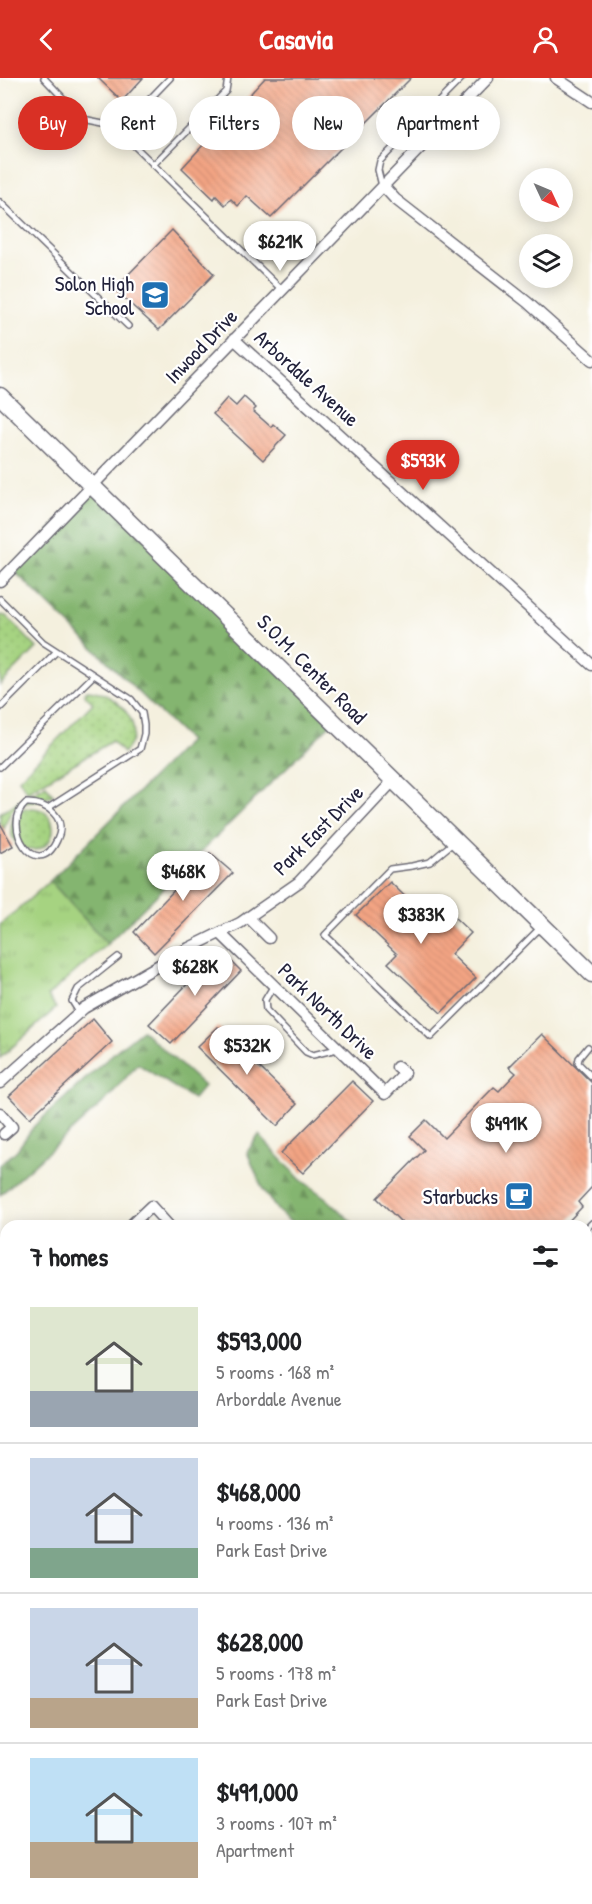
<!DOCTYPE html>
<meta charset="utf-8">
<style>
:root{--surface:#fff;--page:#f2f2f2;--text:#202124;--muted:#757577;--line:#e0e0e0;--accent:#d93025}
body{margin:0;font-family:"Patrick Hand",sans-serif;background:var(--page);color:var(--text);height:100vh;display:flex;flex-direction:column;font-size:22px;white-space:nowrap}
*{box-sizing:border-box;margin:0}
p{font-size:20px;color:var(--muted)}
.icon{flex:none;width:33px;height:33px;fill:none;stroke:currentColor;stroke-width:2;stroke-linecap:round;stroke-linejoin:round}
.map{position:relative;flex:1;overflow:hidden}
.drawer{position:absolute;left:0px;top:1142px;width:592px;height:686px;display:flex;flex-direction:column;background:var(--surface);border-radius:18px 18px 0 0;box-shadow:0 3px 15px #0003}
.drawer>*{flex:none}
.banner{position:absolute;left:18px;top:18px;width:556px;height:54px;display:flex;gap:12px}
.needle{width:39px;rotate:134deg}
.buttons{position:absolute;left:519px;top:90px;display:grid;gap:12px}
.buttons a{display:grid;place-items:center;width:54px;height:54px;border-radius:50%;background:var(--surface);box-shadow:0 3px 15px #0003;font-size:30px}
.price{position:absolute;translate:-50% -51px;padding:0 14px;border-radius:21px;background:#fff;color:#222;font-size:20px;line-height:39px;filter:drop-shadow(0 2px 3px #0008)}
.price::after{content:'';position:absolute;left:50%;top:36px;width:18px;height:14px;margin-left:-9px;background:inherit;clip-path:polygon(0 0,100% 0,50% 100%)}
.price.selected{background:var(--accent);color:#fff}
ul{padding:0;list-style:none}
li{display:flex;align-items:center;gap:18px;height:150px;padding:0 30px}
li+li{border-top:2px solid var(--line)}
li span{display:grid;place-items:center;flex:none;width:168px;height:120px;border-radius:0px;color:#555}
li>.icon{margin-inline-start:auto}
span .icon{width:72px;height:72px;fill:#fffc;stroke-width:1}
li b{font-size:26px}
h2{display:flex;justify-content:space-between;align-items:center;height:72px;padding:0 30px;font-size:26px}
.chip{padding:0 21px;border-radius:27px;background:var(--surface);box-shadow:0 3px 15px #0003;font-size:21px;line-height:54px}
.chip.selected{background:var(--accent);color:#fff}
header{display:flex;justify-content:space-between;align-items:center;height:78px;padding:0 30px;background:var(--accent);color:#fff;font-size:27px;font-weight:800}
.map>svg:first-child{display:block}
.grass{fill:url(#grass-dots);stroke:#647a5e;stroke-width:1.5}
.forest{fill:url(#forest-firs);stroke:#536c55;stroke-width:1.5}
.park{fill:url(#park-tufts);stroke:#647a5e;stroke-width:1.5}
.garden{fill:url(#garden-furrows);stroke:#647a5e;stroke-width:1.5}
.building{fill:url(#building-back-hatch)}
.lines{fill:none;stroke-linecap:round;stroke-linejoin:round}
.service-casing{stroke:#6c6a74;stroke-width:8}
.minor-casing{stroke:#6c6a74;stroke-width:13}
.primary-casing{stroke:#6c6a74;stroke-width:19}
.path{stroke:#6c6a74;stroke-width:2;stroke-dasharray:4.5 4.5;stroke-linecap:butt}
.service{stroke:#fff;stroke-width:5}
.minor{stroke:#fff;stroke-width:10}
.primary{stroke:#fff;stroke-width:16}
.labels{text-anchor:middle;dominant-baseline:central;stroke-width:4.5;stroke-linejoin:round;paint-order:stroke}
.poi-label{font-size:21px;fill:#22223b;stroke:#fff;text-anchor:end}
.street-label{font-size:21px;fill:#22223b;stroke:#fff}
</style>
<header><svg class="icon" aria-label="back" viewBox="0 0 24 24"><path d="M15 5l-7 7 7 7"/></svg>Casavia<svg class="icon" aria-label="person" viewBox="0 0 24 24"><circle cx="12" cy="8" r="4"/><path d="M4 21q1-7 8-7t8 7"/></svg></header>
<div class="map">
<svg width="592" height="1826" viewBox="0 0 592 1826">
<defs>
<pattern id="grass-dots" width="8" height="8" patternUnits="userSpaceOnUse" patternTransform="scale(1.5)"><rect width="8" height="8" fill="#a6d381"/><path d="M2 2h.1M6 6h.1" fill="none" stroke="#8fb570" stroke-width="1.8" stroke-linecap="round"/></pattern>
<pattern id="forest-firs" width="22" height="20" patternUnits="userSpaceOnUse" patternTransform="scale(1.5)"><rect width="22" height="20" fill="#84b56f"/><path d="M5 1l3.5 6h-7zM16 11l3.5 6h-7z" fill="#6c935c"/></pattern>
<pattern id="park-tufts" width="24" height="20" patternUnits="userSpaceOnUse" patternTransform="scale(1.5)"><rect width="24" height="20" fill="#a6d381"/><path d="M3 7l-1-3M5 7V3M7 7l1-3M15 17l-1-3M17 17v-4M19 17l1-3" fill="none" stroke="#8fb570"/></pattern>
<pattern id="garden-furrows" width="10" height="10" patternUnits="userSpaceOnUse" patternTransform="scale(1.5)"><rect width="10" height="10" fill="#a6d381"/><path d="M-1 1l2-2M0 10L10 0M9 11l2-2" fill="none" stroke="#8fb570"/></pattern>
<pattern id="building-back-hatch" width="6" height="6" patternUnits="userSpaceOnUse" patternTransform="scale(1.5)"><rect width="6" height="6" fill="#f3a483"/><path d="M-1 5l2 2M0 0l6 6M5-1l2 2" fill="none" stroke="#d08d72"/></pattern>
</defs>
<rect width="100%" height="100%" fill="#fff"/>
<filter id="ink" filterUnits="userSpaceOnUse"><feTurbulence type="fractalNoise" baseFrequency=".0167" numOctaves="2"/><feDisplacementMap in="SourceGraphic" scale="12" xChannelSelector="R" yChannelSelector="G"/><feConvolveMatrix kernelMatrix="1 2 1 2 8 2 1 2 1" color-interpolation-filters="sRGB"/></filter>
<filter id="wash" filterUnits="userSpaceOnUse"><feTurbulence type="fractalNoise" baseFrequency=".008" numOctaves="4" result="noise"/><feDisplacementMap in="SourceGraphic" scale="24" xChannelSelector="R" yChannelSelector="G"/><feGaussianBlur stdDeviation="1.35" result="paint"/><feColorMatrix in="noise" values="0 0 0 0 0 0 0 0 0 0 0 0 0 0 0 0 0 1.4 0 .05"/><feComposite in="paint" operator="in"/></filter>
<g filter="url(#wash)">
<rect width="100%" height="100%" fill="#f4f0de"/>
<!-- grass -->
<path class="grass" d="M0,537L6,538L37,570L0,607Z
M87,612C115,613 152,649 123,675L112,663L27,714L19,701L93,625L84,616Z
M11 751a21 21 0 1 1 42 0a21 21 0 1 1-42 0Z"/>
<!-- forest -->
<path class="forest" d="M93,408L333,644L107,866L50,803L189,663L12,491Z
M142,952L204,1008L193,1021L138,986L106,1022L0,1117V1087L17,1072L34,1048L117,972Z
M259,1057L300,1101L326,1120L355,1147H294L278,1133L263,1112L247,1074Z
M0,1621L6,1625V1700L0,1695Z
M18,1821H309L310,1826H18Z"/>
<!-- park -->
<path class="park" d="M50,803L107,866L48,918L56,930L0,980V847Z"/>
<!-- garden -->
<path class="garden" d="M46,707L53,717C26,733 16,712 4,751L0,745V735Z"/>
<g id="blocks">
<!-- building -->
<path class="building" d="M98,0H143L122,23Z
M265,0H411L271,140L247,118L238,128L231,121L225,127L216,118L214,121L182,90Z
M172,152L214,196L159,252L114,211Z
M244,319L256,330L253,333L271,349L273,346L286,357L263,382L213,336L227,320L236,328Z
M0,745L13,768L0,775Z
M210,775L233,795L154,875L134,854Z
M390,804L423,836L436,822L471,855L451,876L476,900L441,935L388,885L397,876L356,837Z
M220,872L241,893L171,966L149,946Z
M93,941L112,964L30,1040L9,1018Z
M218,949L297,1026L277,1048L197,969Z
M542,956L592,1005V1109L578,1124L582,1129L564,1148H405L377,1120L424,1072L410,1058L426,1042L444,1060L494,1009L499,1013L516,995L509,989Z
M352,1003L373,1023L303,1095L281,1075Z"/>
</g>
</g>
<g filter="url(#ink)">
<use href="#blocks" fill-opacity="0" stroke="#6c6a74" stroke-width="1.5"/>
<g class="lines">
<!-- service casing -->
<g class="service-casing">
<path id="service" d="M44,0L83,41L113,47L282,212
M119,53L170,0
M153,87L226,13L228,0
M382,108L378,92L380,83L462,0
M0,124L128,248
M0,521L43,564L131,621L142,635L144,647V656L140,671L48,730
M0,630L56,574
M0,689L93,598
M26,725C47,724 68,740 57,762C37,806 0,747 26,725Z
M454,764L430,784L412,788L390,791L325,857L431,959L541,849
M274,907L265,922L266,932L306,974L313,977L337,971
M79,934L72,923L78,911L118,879
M588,969L579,980L578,985L592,999
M586,1151L592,1145
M586,1371L592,1376
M586,1411L592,1408
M586,1630L592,1635
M586,1796L592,1798
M342,1821V1826
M475,1826L510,1821"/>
</g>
<!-- minor casing -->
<g class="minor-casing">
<path id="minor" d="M556,0L592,24
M383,108L395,121L527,224L592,282
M234,261L592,587
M0,503L488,0
M248,839L269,860
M220,855L385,1016L405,995L397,989
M0,1005L84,930L189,870L240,845L299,804L393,703
M0,1035L12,1049L4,1056
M130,1148L151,1128L169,1148
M0,1517L6,1521"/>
</g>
<!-- primary casing -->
<g class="primary-casing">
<path id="primary" d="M0,318L592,896
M586,1684L592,1683
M0,1738H6"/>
</g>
<!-- path -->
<path class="path" d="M586,1662L592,1661
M0,1717L6,1716"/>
<!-- service -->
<use href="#service" class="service"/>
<!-- minor -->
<use href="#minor" class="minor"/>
<!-- primary -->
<use href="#primary" class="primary"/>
</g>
</g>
<!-- icons -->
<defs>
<g id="school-square" transform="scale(1.5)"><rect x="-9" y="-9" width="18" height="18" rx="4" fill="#1f6fb2" stroke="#fff"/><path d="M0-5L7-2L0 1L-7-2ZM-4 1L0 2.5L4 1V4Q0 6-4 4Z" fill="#fff"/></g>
<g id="cafe-square" transform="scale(1.5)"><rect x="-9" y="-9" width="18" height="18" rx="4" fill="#1f6fb2" stroke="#fff"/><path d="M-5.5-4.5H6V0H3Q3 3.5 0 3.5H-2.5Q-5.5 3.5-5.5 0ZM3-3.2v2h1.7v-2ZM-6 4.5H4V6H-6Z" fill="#fff"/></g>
</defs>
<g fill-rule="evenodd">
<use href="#school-square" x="155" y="217"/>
<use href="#cafe-square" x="519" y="1118"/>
</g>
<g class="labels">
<!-- poi labels -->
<g class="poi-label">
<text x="134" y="205">Solon High<tspan x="134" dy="24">School</tspan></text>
<text x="498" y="1118">Starbucks</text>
</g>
<!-- street labels -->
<g class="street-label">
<text transform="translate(201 268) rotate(-46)">Inwood Drive</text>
<text transform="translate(307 300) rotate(42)">Arbordale Avenue</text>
<text transform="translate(312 591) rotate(45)">S.O.M. Center Road</text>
<text transform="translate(318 752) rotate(-45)">Park East Drive</text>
<text transform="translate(328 933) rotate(44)">Park North Drive</text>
</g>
</g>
</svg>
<div class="buttons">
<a><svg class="needle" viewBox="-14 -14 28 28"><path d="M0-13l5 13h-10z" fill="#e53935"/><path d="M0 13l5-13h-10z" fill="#757577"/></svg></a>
<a><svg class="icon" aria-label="layers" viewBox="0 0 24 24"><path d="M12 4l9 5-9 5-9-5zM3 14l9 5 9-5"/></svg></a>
</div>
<b class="price" style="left:280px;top:194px">$621K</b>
<b class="price selected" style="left:423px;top:413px">$593K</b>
<b class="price" style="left:183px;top:824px">$468K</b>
<b class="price" style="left:421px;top:867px">$383K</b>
<b class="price" style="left:195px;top:919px">$628K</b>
<b class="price" style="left:247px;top:998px">$532K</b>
<b class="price" style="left:506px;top:1076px">$491K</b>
<div class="banner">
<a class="chip selected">Buy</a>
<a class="chip">Rent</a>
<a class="chip">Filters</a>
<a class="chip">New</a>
<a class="chip">Apartment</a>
</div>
<section class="drawer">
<h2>7 homes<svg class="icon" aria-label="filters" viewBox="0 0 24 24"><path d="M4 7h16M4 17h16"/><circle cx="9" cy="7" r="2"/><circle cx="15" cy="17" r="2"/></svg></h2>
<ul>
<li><span style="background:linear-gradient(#dfe7d0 70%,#9aa5b1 0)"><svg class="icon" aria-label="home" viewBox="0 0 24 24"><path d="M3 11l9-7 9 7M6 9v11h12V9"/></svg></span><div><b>$593,000</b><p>5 rooms · 168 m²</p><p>Arbordale Avenue</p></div></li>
<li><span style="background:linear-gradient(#c9d6e8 75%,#7fa58c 0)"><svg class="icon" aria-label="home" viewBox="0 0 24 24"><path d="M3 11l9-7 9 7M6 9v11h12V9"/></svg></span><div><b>$468,000</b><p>4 rooms · 136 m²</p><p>Park East Drive</p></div></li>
<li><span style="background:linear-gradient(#c9d6e8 75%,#b9a48a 0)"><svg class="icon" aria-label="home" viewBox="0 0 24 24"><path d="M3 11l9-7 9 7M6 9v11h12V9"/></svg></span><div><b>$628,000</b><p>5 rooms · 178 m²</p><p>Park East Drive</p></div></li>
<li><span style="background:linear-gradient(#bfe0f5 70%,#b9a48a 0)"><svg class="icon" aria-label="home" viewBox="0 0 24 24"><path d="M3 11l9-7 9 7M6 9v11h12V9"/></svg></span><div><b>$491,000</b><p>3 rooms · 107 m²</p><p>Apartment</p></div></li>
</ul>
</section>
</div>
